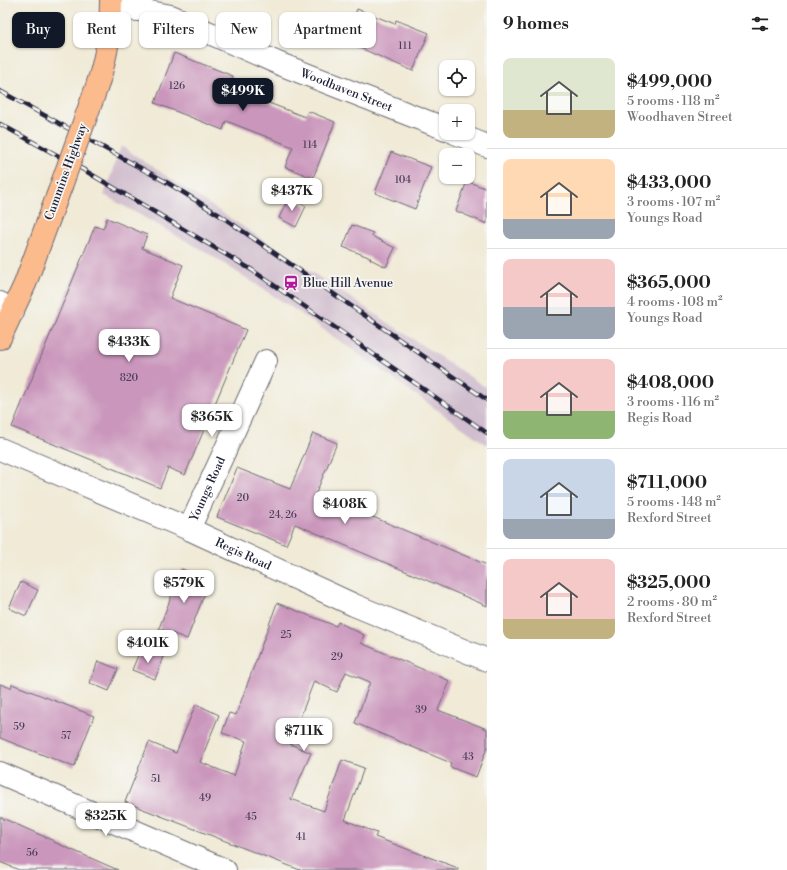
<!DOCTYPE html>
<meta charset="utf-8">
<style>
:root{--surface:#fff;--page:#f2f2f2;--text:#222;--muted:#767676;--line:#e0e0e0;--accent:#111827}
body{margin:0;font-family:"Libre Bodoni",serif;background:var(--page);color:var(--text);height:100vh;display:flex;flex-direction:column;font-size:15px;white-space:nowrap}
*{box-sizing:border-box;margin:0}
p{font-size:13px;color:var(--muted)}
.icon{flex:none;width:22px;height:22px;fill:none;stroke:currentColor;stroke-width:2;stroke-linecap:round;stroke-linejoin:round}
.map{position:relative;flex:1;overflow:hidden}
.details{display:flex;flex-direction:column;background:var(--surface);width:300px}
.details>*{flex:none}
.top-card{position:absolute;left:12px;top:12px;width:380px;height:36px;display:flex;gap:8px}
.fabs{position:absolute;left:439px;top:60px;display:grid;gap:8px}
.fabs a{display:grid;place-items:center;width:36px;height:36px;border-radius:8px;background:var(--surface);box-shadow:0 1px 3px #0004;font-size:20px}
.price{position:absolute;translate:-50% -34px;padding:0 9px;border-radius:8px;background:#fff;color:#222;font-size:13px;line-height:26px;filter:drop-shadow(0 1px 2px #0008)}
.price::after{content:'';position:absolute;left:50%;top:24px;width:12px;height:9px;margin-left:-6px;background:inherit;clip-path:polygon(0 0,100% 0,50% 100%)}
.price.selected{background:var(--accent);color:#fff}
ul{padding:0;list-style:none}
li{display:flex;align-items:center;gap:12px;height:100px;padding:0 16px}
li+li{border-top:1px solid var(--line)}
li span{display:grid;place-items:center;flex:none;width:112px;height:80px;border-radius:8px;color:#555}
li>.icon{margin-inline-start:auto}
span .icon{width:48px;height:48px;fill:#fffc;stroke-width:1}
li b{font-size:17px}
h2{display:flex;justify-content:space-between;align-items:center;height:48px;padding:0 16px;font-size:17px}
.tag{padding:0 14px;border-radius:8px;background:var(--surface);box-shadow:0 1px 3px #0004;font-size:14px;line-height:36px}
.tag.selected{background:var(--accent);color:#fff}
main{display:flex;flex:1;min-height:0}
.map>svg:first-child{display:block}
.industrial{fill:#d0bdcd}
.building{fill:#ca96bc}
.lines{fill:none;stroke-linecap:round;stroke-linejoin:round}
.minor-casing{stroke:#6a6871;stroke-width:24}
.tertiary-casing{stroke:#6a6871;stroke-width:24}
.primary-casing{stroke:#6a6871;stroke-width:24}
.minor{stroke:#fff;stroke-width:22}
.tertiary{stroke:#fff;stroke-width:22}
.primary{stroke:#fbbb8d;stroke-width:22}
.rail-casing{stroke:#22223b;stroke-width:4.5}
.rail{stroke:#f6f6f2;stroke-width:3;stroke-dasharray:9;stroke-linecap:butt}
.primary-bridge-casing{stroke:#6a6871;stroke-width:24;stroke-linecap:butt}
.primary-bridge{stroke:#fbbb8d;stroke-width:22}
.labels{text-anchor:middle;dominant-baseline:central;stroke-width:3.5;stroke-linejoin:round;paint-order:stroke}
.number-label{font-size:10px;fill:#4c3f5b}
.street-label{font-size:12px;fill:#22223b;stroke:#f6f6f2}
.poi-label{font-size:12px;fill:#22223b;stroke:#f6f6f2;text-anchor:start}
</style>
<main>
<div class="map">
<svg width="487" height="870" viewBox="0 0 487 870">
<rect width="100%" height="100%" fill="#f6f6f2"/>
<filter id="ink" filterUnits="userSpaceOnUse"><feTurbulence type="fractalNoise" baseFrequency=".025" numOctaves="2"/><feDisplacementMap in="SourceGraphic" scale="8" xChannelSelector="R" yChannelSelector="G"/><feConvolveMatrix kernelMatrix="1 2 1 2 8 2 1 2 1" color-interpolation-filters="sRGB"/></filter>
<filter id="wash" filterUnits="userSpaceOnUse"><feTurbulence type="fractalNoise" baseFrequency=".012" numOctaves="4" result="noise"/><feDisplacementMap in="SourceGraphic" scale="16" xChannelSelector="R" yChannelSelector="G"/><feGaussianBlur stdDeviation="0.9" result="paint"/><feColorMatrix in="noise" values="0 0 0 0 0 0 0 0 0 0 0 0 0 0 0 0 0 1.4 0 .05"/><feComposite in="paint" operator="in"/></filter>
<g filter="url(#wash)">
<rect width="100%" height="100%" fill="#f0ead6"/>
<!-- industrial -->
<path class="industrial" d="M121,146L487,388V445L300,313L206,252L104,195Z"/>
<g id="blocks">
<!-- building -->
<path class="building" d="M357,9L395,24L396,20L429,33L413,71L344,41Z
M174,53L233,76L230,83L240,87L238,91L305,117L308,111L335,122L313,178L285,167L293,147L226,121L223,130L155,103Z
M391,152L431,167L415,209L375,193Z
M467,181L487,189V224L456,211Z
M289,197L306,206L296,227L279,218Z
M107,218L147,235L142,248L183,265L170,298L246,330L185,475L168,468L160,488L12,427L95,226L103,229Z
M352,225L373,233L372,236L395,248L386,267L370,259L371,258L343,247Z
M313,433L337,443L316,493L487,565V606L295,524L286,545L217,517L237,468L290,489Z
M182,569L210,580L187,639L159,628Z
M21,582L38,590L26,616L9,608Z
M277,603L336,626L338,622L364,635L361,643L450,681L438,710L487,729V748L476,777L450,767L451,763L355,723L370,682L346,672L337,692L314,681L290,744L311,753L291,799L324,811L342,760L364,768L345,820L377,833L375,837L458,868V870H300L125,802L149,742L176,753L196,704L219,715L200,762L234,776L246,741L222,733L229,713L236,715Z
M141,648L164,657L155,679L132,670Z
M98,661L118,669L109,691L90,683Z
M0,684L11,688L12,684L94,716L74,767L0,738Z
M0,817L54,841V842L118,870H19L0,862Z"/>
</g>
</g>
<g filter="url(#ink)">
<use href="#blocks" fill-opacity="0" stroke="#6a6871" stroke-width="1"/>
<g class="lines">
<!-- minor casing -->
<g class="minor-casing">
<g id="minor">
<path d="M0,303L13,312"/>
<path id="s1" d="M0,449L189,529L354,605L487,660"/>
<path id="s2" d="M189,529L266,361"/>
<path d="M0,773L225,870"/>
</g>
</g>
<!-- tertiary casing -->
<g class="tertiary-casing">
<g id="tertiary">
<path id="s3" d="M111,9L140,10L171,16L280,64L446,129"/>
<path d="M455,133L487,146"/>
</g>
</g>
<!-- primary casing -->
<g class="primary-casing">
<path id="primary" d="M92,100C104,69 111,33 111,0
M0,338L25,284L61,186"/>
</g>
<!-- minor -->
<use href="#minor" class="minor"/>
<!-- tertiary -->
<use href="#tertiary" class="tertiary"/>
<!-- primary -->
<use href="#primary" class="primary"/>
<!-- rail casing -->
<g class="rail-casing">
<path id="rail" d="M0,91L168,183L221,216L487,400
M0,124L84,170L252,270L487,433"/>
</g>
<!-- rail -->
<use href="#rail" class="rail"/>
<!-- primary-bridge casing -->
<g class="primary-bridge-casing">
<path id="primary-bridge" d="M61,186L92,100"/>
</g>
<!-- primary-bridge -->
<use href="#primary-bridge" class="primary-bridge"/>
</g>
</g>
<!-- icons -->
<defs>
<g id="station-bare" transform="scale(1.2)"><path d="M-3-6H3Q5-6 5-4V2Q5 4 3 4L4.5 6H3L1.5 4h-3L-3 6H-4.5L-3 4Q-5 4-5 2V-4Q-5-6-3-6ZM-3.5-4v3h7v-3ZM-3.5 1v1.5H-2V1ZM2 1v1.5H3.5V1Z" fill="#b5179e" stroke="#f6f6f2" stroke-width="2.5" paint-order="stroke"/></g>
</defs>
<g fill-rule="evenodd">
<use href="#station-bare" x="291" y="283"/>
</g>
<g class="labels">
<!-- number labels -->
<g class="number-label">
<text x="405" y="46">111</text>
<text x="177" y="86">126</text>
<text x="310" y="145">114</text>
<text x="403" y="180">104</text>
<text x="129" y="378">820</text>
<text x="243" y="498">20</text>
<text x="283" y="515">24, 26</text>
<text x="286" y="635">25</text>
<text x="337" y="657">29</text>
<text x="421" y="710">39</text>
<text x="19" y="727">59</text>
<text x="66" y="736">57</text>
<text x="468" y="757">43</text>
<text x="156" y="779">51</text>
<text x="205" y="798">49</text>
<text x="251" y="817">45</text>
<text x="301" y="837">41</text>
<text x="32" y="853">56</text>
</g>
<!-- street labels -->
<g class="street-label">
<text stroke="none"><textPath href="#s3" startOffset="251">Woodhaven Street</textPath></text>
<text transform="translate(66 172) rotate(-70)">Cummins Highway</text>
<text stroke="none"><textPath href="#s2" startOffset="44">Youngs Road</textPath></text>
<text stroke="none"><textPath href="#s1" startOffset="265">Regis Road</textPath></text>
</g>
<!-- poi labels -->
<g class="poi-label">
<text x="303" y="283">Blue Hill Avenue</text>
</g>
</g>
</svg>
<div class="fabs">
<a><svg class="icon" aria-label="locate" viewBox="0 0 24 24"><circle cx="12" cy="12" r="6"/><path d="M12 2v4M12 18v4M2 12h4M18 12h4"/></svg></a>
<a>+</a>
<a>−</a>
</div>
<b class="price selected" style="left:243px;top:112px">$499K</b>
<b class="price" style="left:292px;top:212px">$437K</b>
<b class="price" style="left:129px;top:363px">$433K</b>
<b class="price" style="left:212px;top:438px">$365K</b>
<b class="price" style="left:345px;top:525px">$408K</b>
<b class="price" style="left:184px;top:604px">$579K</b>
<b class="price" style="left:148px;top:664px">$401K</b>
<b class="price" style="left:304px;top:752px">$711K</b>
<b class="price" style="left:106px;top:837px">$325K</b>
<div class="top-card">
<a class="tag selected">Buy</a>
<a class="tag">Rent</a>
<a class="tag">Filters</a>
<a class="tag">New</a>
<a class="tag">Apartment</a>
</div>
</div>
<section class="details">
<h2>9 homes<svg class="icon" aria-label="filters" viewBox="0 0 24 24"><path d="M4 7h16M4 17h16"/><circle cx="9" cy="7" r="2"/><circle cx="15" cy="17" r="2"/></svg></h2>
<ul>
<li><span style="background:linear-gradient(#dfe7d0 65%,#c2b280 0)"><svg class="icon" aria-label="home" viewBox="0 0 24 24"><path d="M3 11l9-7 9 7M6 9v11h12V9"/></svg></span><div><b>$499,000</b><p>5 rooms · 118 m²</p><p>Woodhaven Street</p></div></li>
<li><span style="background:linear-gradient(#ffd9b3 75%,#9aa5b1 0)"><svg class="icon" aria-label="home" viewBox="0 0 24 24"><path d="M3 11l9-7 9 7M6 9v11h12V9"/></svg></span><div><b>$433,000</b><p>3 rooms · 107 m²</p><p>Youngs Road</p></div></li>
<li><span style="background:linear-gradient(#f6c9c9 60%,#9aa5b1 0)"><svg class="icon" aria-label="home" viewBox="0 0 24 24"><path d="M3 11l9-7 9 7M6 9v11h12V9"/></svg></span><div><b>$365,000</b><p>4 rooms · 108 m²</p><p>Youngs Road</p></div></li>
<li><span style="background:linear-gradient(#f6c9c9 65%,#8fb573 0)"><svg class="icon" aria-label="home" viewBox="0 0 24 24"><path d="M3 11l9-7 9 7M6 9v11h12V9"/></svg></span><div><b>$408,000</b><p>3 rooms · 116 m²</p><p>Regis Road</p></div></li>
<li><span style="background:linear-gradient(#c9d6e8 75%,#9aa5b1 0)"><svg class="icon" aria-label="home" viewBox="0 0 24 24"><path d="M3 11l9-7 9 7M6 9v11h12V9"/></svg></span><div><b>$711,000</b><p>5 rooms · 148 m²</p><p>Rexford Street</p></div></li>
<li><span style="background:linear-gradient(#f6c9c9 75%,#c2b280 0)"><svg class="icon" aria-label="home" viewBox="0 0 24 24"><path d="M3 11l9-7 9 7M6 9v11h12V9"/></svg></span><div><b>$325,000</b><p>2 rooms · 80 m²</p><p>Rexford Street</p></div></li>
</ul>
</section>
</main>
